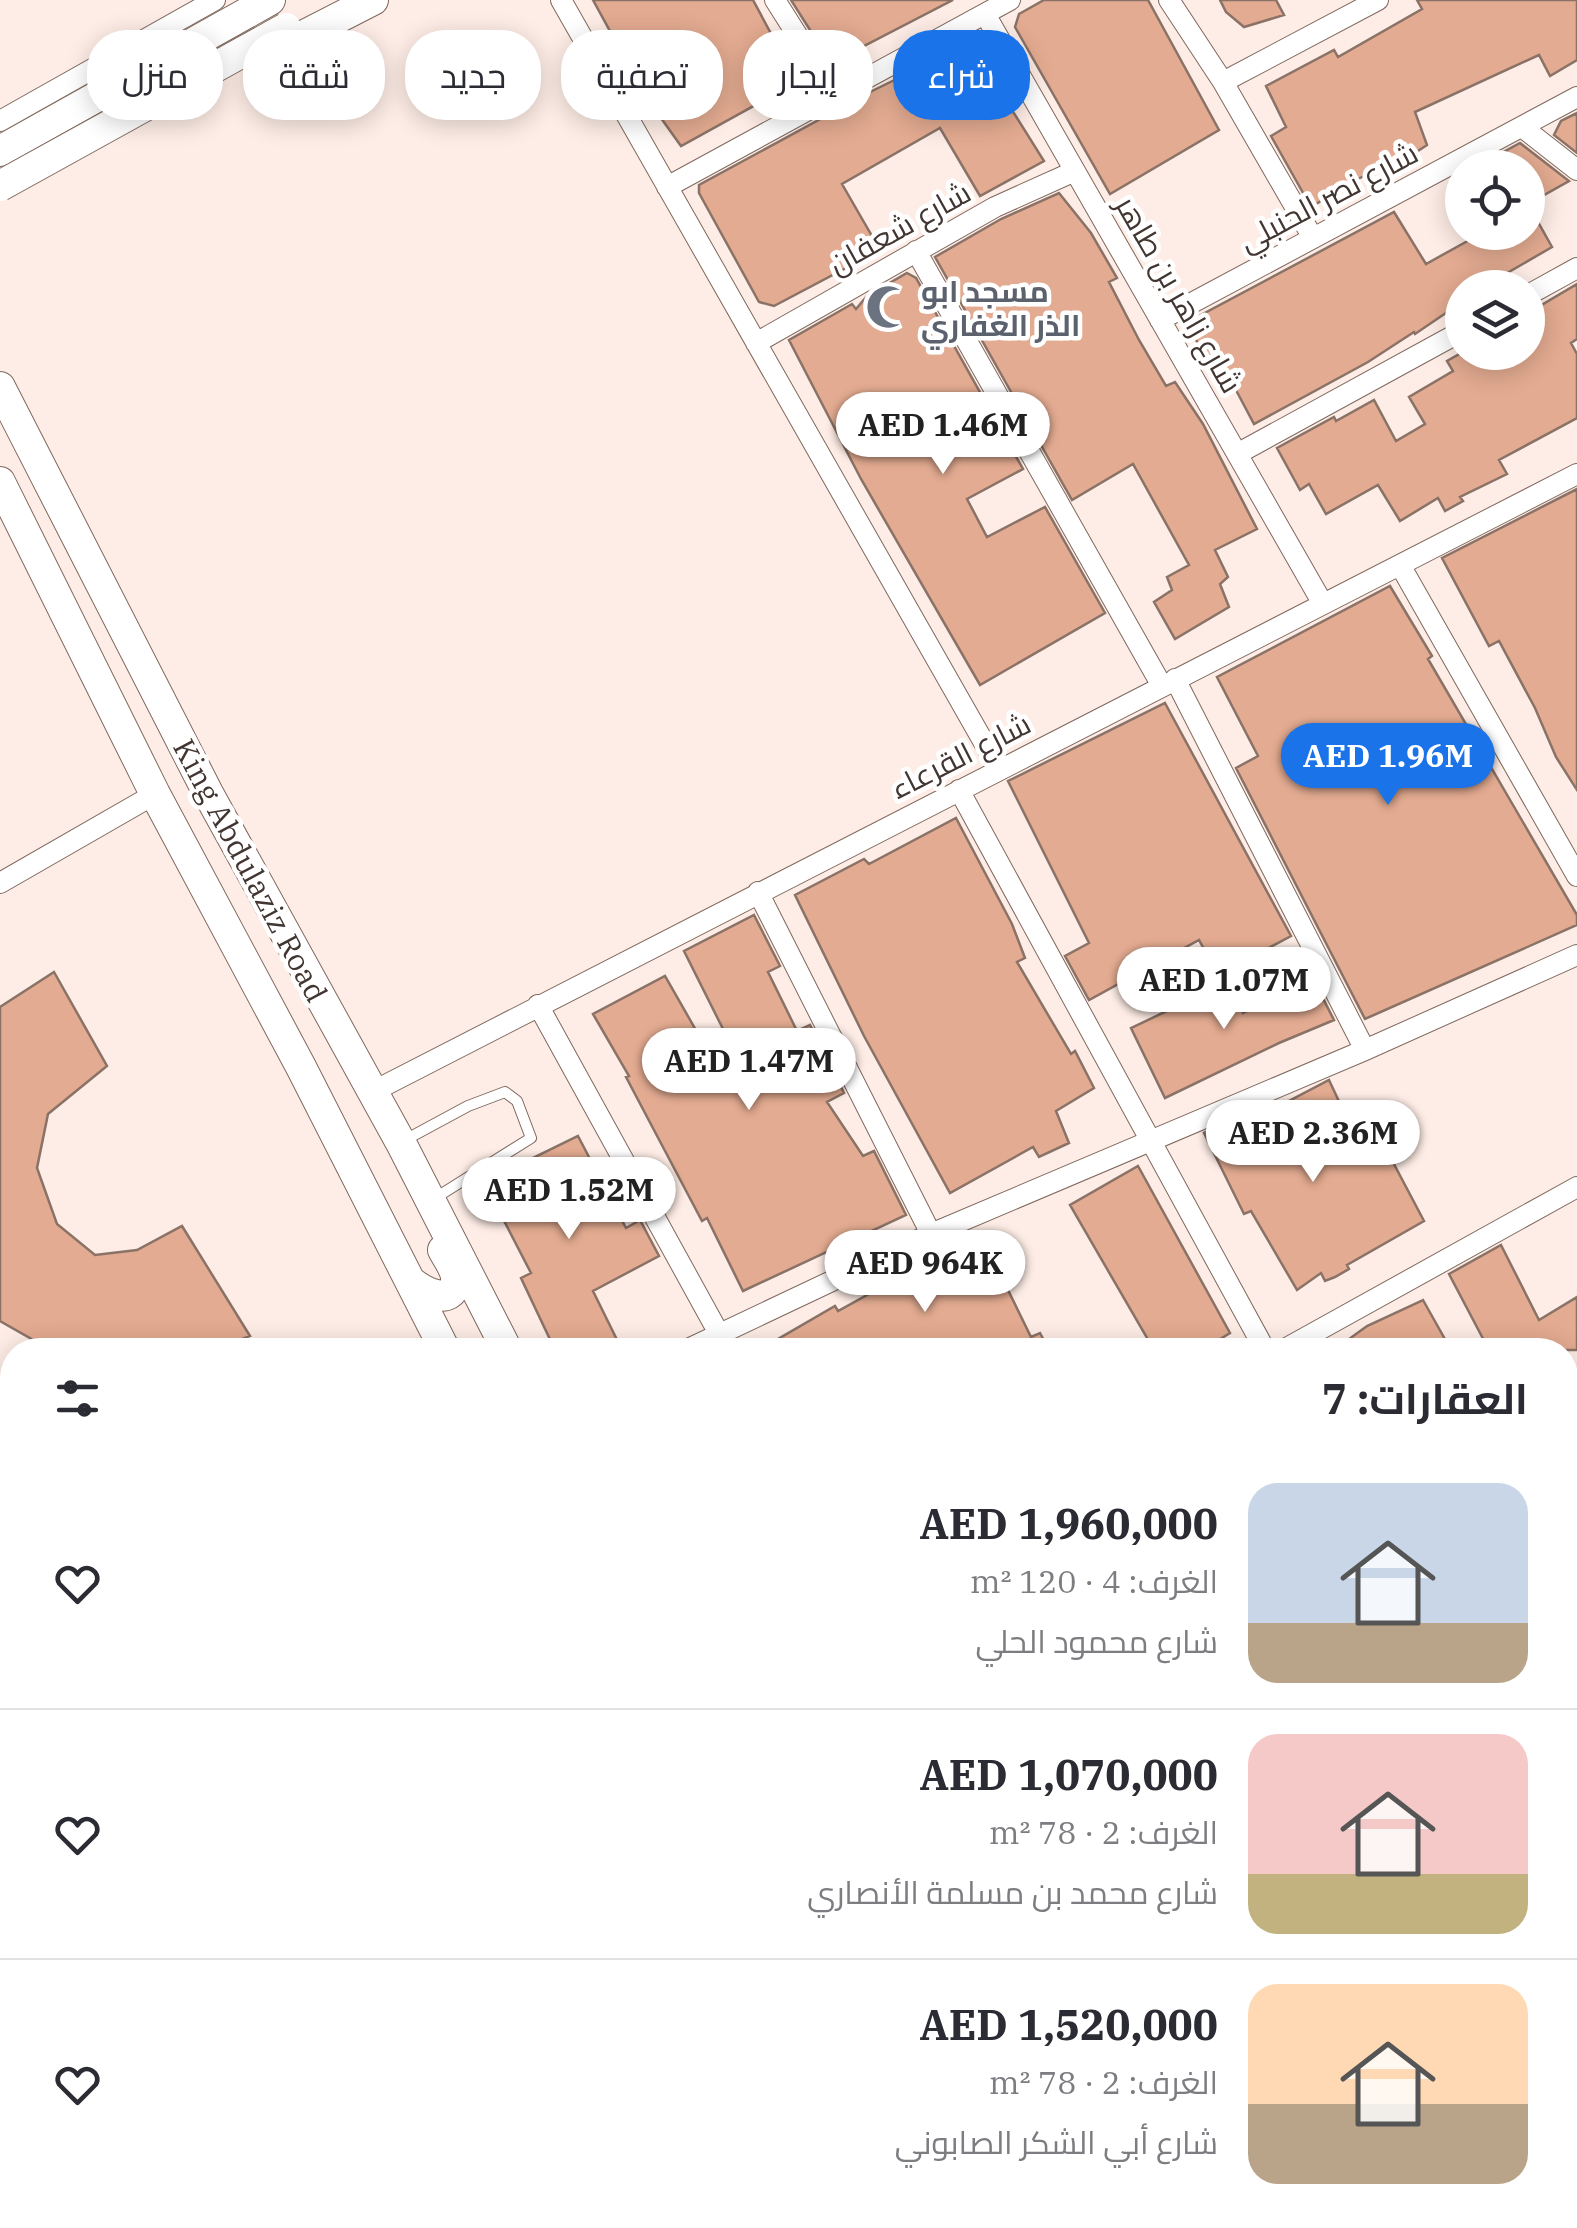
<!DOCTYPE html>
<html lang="ar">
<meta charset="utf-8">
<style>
:root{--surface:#fff;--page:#f2f2f3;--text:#2b2b33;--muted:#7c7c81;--line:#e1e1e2;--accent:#1a73e8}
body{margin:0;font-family:"IBM Plex Serif",Cairo,serif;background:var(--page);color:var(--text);direction:rtl;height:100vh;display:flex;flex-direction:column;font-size:38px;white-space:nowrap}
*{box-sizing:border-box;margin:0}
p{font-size:32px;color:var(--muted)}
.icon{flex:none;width:55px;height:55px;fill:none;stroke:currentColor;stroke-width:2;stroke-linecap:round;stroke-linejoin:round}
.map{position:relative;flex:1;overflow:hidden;direction:ltr}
.panel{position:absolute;left:0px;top:1338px;width:1578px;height:892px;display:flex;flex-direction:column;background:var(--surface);border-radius:40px 40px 0 0;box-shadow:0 5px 25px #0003;direction:rtl}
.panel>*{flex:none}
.hud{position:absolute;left:30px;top:30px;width:1000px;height:90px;direction:rtl;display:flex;gap:20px}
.fabs{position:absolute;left:1445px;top:150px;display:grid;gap:20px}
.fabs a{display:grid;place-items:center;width:100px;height:100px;border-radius:50%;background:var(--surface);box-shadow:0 5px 25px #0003;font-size:50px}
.price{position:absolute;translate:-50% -85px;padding:0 22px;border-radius:35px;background:#fff;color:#222;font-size:32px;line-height:65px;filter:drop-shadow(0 2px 5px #0008)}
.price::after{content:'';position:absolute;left:50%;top:60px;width:30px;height:22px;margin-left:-15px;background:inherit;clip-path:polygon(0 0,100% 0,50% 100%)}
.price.current{background:var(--accent);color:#fff}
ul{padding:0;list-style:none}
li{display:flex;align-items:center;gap:30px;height:250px;padding:0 50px}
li+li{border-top:2px solid var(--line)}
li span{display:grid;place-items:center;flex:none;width:280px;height:200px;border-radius:30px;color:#555}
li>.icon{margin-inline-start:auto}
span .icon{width:120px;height:120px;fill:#fffc;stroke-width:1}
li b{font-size:42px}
h2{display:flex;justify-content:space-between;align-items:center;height:120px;padding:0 50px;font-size:42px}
.pill{padding:0 35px;border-radius:40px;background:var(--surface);box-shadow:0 5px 25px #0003;font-size:35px;line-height:90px}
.pill.current{background:var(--accent);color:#fff}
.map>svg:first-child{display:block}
.building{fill:#e3ab91;stroke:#8a7267;stroke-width:2.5}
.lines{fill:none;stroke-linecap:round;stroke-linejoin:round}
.lane-casing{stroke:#7f685d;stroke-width:12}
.street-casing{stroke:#7f685d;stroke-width:22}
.secondary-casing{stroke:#7f685d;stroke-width:32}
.path{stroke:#aea09a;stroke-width:4;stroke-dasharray:10 5;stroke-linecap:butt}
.lane{stroke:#fff;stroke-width:10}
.street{stroke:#fff;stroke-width:20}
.secondary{stroke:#fff;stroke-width:30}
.secondary-bridge-casing{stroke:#7f685d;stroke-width:32;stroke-linecap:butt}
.secondary-bridge{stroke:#fff;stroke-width:30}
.labels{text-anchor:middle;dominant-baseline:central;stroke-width:9;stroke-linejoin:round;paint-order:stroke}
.street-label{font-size:30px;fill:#413632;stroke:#fff}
.worship-label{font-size:30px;font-weight:bold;fill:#5b616d;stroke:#fff;text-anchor:start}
</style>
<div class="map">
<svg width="1577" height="2228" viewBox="0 0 1577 2228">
<rect width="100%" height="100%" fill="#feede6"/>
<!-- building -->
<path class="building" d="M593,0H753L797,82L681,146L646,97Z
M791,0H953L831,63Z
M1044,0H1148L1219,130L1110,194L1015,27L1019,14Z
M1220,0H1276L1284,15L1244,27L1226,12Z
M1417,0H1577V60L1550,76L1539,55L1415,112L1427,145L1398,164L1396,160L1356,180L1311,207L1271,136L1286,127L1266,86L1334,50L1338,57L1422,9Z
M970,43L1044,161L980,196L940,128L842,184L880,250L774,306L759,302L699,193V185L870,92Z
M1577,113V153L1554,135L1561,121Z
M1520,143L1569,181L1528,204V168H1474Z
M1059,193L1091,233L1117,278L1109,282L1139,340L1166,386L1175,382L1203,424L1257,529L1215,550L1228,577L1220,584L1229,607L1175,639L1154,602L1172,590L1167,577L1189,565L1133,464L1072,500L935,257L1001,219Z
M1528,204L1552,247L1502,276L1505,282L1496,288H1462V302L1415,334L1414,332L1368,362L1254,424L1228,375L1219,379L1186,323L1394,212L1426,264L1473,238L1471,232H1528Z
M907,273L916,278L1023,469L967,499L987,537L1045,507L1105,613L980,685L861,479L789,340L852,304L856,309L867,296Z
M1577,284V339L1571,343L1577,354V418L1499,460L1507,474L1460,497L1463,501L1445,511L1438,498L1400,521L1378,485L1326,514L1309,484L1300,490L1277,448L1334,417L1336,421L1374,400L1396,441L1425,424L1409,397L1453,371L1447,361L1463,352H1528V313Z
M1577,489V790L1556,757L1535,708L1499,641L1489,646L1442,558Z
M1390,586L1432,656L1428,659L1577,915V925L1365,1019L1236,768L1258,756L1217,677Z
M1165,703L1291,936L1218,975L1199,940L1089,1000L1065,956L1089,943L1008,781Z
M956,818L1012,924L1025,958L1017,962L1071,1054L1075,1051L1094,1088L1056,1111L1069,1143L1039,1157L1033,1147L950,1193L864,1036L795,895L864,859L869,864Z
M754,915L780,966L768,972L797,1031L810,1025L844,1093L827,1102L863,1156L874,1151L906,1215L743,1291L707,1218L702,1221L626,1077L629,1076L593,1014L665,976L713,1060L733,1049L684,951Z
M54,972L107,1066L48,1114L37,1168L57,1224L95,1255L137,1250L182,1226L250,1336L214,1350H51L0,1321V1007Z
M1312,977L1334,1020L1279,1043L1165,1098L1131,1028L1228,982L1243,1013Z
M1329,1080L1367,1161L1386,1149L1424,1221L1347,1265L1349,1269L1335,1277L1325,1281L1321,1273L1297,1290L1251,1211L1244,1214L1204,1133L1266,1107L1268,1112Z
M578,1136L626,1228L640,1220L659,1256L593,1291L622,1350H555L521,1278L531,1273L484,1182Z
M1138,1166L1230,1333L1202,1350H1154L1070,1205Z
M985,1243L1031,1337L1040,1333L1049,1350H759L835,1306L838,1311L907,1273L912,1282Z
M1501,1245L1539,1320L1577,1297V1350H1489L1449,1274Z
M1423,1300L1451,1350H1334L1367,1326Z"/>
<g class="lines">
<!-- lane casing -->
<g class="lane-casing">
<path id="lane" d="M405,1140L468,1106L505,1092L517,1101L531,1138L432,1200
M397,2218L403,2228
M821,2218L827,2228
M194,2228L212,2218
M371,2228L390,2218
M729,2228V2218"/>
</g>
<!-- street casing -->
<g class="street-casing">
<path id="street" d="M561,0L999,769
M775,0L835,95
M1169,0L1223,82L1313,238
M985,14L1323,604
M1223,82L1378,0
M0,121L215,0
M1522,127L1577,170
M667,187L1010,0
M916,251L1162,686
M1528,295L1577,268
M1160,320L1577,97
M756,343L995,207L1075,171
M1237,454L1462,331
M1400,565L1577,876
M1175,679L1365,1050
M959,790L1265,1350
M0,883L155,794
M758,892L931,1234
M538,1005L728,1350
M372,1092L1577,474
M686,1350L931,1234L1365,1050L1577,955
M1283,1350L1577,1187
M1565,1433L1577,1426
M1565,1901L1577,1923
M0,1943L12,1965
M1565,2034L1577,2028
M1565,2202L1577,2195
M156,2218L159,2223
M1200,2228L1219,2218
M1517,2228L1536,2218"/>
</g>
<!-- secondary casing -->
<g class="secondary-casing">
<path id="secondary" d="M260,58L373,0
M0,151L270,0
M0,387L209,795L401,1143L507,1350
M0,482L155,794L301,1067L445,1350
M410,1281C421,1290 452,1309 456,1281C457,1271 448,1259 443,1250
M0,1588L12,1581
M0,1625L12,1618
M908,2218L913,2228
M954,2218L960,2228"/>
</g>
<!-- path -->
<path class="path" d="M871,2218L877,2228"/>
<!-- lane -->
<use href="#lane" class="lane"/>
<!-- street -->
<use href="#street" class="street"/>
<!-- secondary -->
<use href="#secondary" class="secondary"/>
<!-- secondary-bridge casing -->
<g class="secondary-bridge-casing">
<path id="secondary-bridge" d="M0,186L286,28"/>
</g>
<!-- secondary-bridge -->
<use href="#secondary-bridge" class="secondary-bridge"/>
</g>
<!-- icons -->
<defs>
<g id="mosque-bare" transform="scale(3.45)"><path d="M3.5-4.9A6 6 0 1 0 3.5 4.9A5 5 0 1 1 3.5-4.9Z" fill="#6b7280" stroke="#fff" stroke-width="2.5" paint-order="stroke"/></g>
</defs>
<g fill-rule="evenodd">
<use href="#mosque-bare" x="888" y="307"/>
</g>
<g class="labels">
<!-- street labels -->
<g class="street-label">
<text transform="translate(1328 196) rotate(-28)">شارع نصر الحنبلي</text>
<text transform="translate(899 227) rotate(-29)">شارع شعفان</text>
<text transform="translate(1180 294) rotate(60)">شارع زاهر بن طاهر</text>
<text transform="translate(960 755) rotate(-27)">شارع القرعاء</text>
<text transform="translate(251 870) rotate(62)">King Abdulaziz Road</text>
</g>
<!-- worship labels -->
<g class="worship-label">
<text x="921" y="290">مسجد ابو<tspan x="921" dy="34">الذر الغفاري</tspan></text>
</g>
</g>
</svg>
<div class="fabs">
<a><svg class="icon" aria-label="locate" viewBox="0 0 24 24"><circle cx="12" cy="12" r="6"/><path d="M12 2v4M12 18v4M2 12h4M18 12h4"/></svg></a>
<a><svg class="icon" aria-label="layers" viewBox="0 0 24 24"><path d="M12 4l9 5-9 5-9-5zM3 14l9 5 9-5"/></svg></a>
</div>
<b class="price" style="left:943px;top:477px">AED 1.46M</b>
<b class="price current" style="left:1388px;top:808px">AED 1.96M</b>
<b class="price" style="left:1224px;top:1032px">AED 1.07M</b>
<b class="price" style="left:749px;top:1113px">AED 1.47M</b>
<b class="price" style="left:1313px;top:1185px">AED 2.36M</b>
<b class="price" style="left:569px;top:1242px">AED 1.52M</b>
<b class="price" style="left:925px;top:1315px">AED 964K</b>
<div class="hud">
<a class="pill current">شراء</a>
<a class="pill">إيجار</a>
<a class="pill">تصفية</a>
<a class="pill">جديد</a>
<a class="pill">شقة</a>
<a class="pill">منزل</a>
</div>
<section class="panel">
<h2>العقارات: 7<svg class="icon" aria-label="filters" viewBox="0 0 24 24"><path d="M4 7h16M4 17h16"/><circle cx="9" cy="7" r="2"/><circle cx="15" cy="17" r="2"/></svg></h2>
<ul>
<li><span style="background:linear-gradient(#c9d6e8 70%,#b9a48a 0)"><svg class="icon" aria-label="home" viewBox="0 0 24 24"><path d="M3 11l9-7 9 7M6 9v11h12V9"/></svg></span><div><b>AED 1,960,000</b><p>الغرف: 4 · 120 m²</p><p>شارع محمود الحلي</p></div><svg class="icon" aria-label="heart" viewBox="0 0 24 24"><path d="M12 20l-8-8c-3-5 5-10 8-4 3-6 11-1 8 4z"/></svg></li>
<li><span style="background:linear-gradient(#f6c9c9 70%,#c2b280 0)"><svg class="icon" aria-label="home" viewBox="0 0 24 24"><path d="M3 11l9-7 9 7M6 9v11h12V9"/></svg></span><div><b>AED 1,070,000</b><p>الغرف: 2 · 78 m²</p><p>شارع محمد بن مسلمة الأنصاري</p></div><svg class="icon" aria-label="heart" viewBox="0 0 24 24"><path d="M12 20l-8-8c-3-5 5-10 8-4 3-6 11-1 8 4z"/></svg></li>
<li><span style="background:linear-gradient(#ffd9b3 60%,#b9a48a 0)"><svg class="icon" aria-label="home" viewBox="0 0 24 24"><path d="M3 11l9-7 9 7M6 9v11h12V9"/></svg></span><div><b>AED 1,520,000</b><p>الغرف: 2 · 78 m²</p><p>شارع أبي الشكر الصابوني</p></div><svg class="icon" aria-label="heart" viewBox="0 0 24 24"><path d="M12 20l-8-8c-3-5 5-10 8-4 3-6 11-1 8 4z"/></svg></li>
</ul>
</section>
</div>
